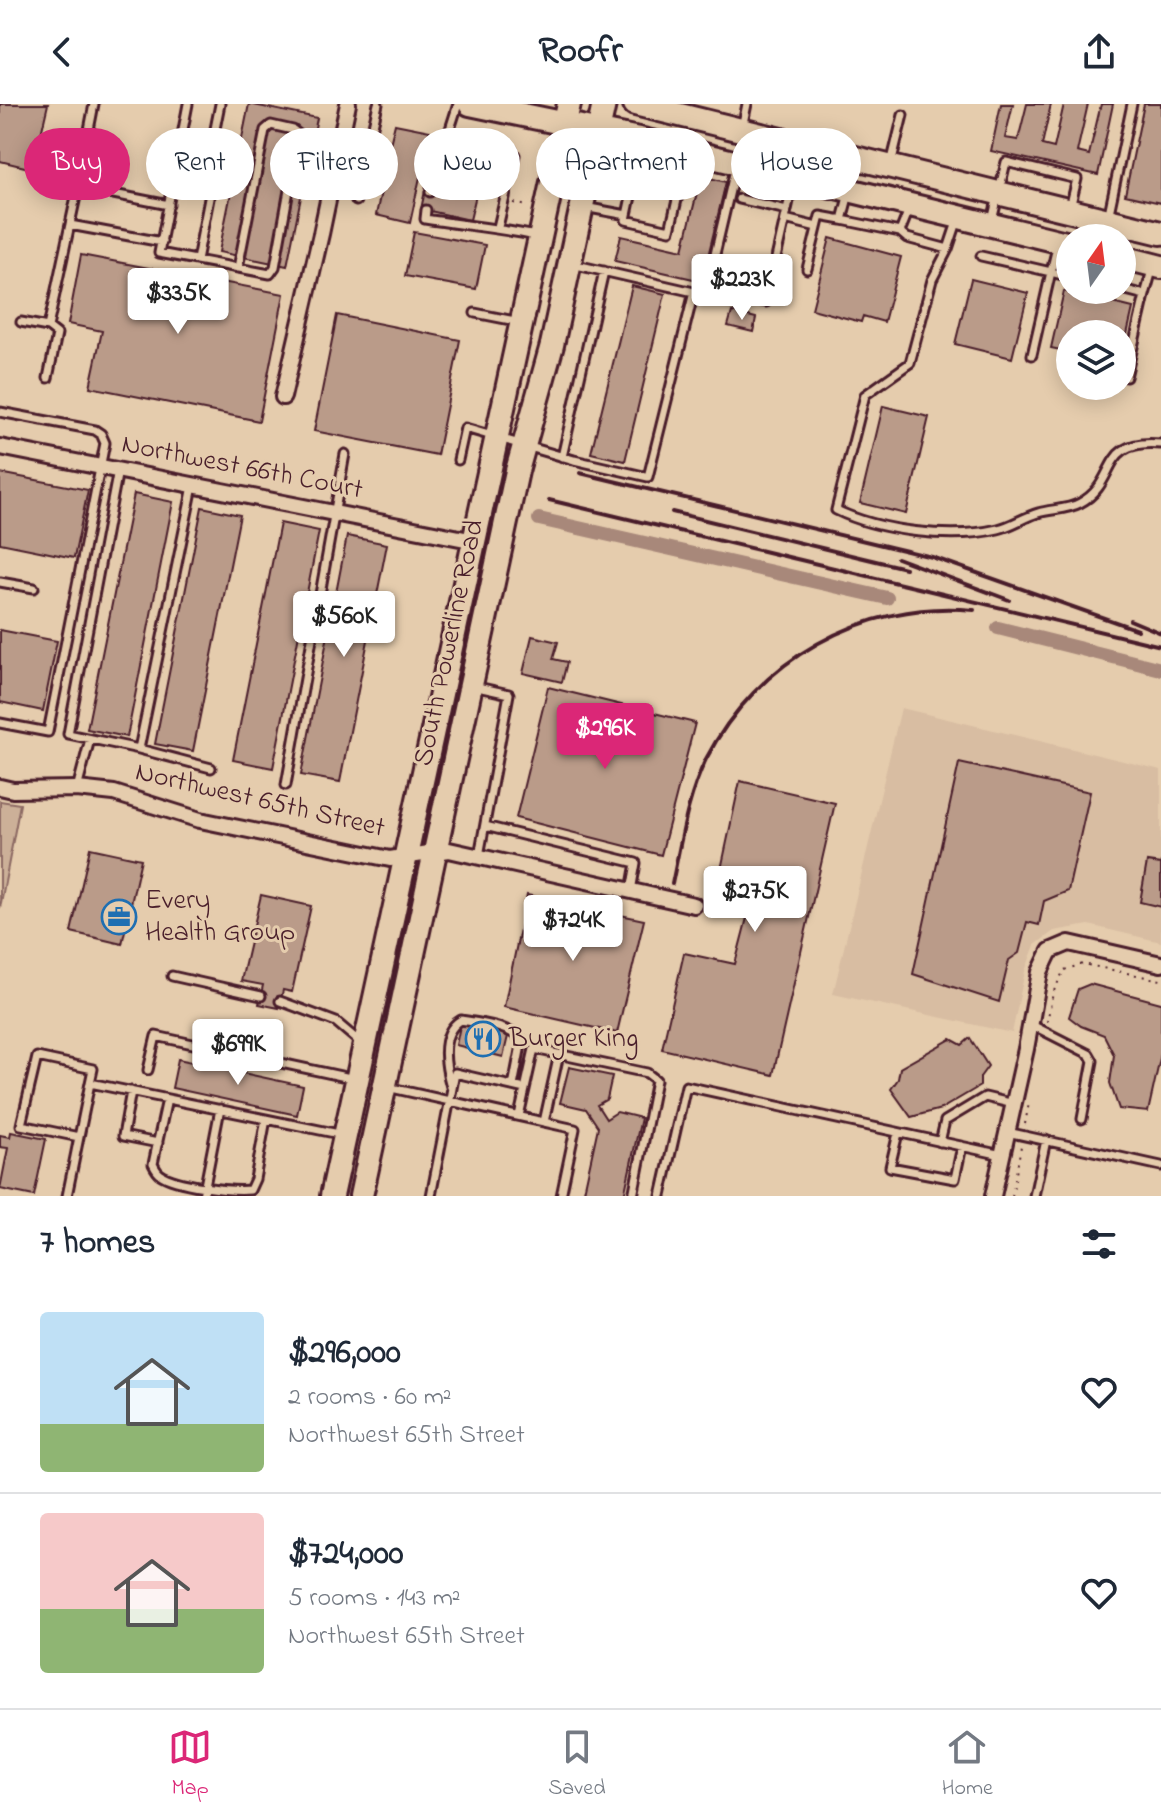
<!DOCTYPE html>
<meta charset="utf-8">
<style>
:root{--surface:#fff;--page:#f2f2f3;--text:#1f2937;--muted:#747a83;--line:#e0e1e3;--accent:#db2777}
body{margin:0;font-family:"Indie Flower",sans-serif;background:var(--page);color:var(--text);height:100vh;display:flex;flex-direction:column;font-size:30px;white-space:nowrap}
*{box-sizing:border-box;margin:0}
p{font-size:26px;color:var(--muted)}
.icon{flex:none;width:44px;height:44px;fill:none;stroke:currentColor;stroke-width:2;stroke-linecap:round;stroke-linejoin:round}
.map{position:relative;height:1092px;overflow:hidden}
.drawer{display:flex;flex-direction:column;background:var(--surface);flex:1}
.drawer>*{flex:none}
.banner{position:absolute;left:24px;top:24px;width:1114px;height:72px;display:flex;gap:16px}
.needle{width:52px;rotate:14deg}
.buttons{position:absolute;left:1056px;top:120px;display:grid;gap:16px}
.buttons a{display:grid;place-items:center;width:80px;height:80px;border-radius:50%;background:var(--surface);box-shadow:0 4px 20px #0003;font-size:40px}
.price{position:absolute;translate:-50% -68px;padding:0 18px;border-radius:8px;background:#fff;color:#222;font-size:26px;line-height:52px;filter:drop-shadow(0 2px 4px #0008)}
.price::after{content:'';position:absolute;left:50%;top:48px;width:24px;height:18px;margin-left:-12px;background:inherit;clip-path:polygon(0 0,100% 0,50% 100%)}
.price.selected{background:var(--accent);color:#fff}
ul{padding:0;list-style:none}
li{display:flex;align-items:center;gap:24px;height:200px;padding:0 40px}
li+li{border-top:2px solid var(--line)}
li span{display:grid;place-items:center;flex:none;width:224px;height:160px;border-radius:8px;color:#555}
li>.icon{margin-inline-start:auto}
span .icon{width:96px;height:96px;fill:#fffc;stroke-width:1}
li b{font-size:34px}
h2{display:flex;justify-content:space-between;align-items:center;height:96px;padding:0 40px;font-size:34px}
.chip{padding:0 28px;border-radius:36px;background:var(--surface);box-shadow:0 4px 20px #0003;font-size:28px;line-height:72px}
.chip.selected{background:var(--accent);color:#fff}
header{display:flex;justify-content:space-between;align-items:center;height:104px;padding:0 40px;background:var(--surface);font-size:36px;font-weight:700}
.dock{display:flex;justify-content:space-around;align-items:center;height:112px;border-top:2px solid var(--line);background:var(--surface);font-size:22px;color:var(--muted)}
.dock a{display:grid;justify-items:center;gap:4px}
.dock .selected{color:var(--accent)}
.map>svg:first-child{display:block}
.built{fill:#d8bda2}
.green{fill:#ccb098;stroke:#8b6862;stroke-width:2}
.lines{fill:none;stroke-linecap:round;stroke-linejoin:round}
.canal{stroke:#a8887a;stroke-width:14}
.building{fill:#ba9b89;stroke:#4a1f2b;stroke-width:2}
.lane-casing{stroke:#4a1f2b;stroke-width:13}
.street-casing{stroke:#4a1f2b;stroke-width:20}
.secondary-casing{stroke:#4a1f2b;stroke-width:28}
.path{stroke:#4a1f2b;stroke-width:2;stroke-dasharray:2 6;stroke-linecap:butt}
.lane{stroke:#e5ccad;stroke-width:7}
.street{stroke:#e5ccad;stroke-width:14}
.secondary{stroke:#e5ccad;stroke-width:22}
.rail{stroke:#4a1f2b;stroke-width:4}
.labels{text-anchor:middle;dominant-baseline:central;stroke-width:6;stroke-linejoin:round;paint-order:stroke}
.street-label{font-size:28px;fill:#4a1f2b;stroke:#e5ccad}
.poi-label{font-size:28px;fill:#4a1f2b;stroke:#e5ccad;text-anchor:start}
</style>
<header><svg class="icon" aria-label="back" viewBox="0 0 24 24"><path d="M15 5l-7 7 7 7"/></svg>Roofr<svg class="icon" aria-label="share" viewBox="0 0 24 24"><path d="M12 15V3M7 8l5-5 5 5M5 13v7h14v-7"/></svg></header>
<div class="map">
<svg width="1161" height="1092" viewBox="0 0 1161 1092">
<rect width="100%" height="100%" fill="#e5ccad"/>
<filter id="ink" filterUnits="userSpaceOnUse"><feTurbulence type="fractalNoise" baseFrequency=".0125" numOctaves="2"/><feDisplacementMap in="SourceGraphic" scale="16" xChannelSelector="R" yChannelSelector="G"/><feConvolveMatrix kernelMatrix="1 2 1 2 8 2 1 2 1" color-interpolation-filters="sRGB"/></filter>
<g filter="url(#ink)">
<!-- built -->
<path class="built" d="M901,604L1161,666V838L1089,821L1054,827L1035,841L1025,867L1012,929L833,890Z"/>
<!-- green -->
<path class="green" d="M0,697L20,700L0,804Z"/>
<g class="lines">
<!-- canal -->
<path class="canal" d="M539,415L887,494
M998,524L1161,565"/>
</g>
<!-- building -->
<path class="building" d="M0,0H48L33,65L0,57Z
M249,0L317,14L287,162L219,148Z
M1001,0H1013L1005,34L1018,36L1027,0H1051L1042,41L1054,44L1064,0H1088L1077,48L1089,51L1101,0H1113L1098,71L991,47Z
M1144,0H1161V99L1125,91Z
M395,20L430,27L410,119L376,111L386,64L378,62L383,38L390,40Z
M454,68L480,74L470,116L421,105L425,87L440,90L443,77L452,78Z
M701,72L726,78L702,177L615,157L621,132L683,146Z
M414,128L485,141L476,185L405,172Z
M830,134L901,153L884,218L863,212L861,218L812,205Z
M81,151L284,190L259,317L90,283L102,227L68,220Z
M971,175L1028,189L1012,254L955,240Z
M632,182L665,190L625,357L591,349Z
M1064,187L1133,204L1122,252V230H1070V248L1051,244Z
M732,208L756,214L753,228L728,222Z
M337,211L460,236L437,351L314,327Z
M883,302L929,313L906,410L860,399Z
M0,369L88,386L74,454L0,439Z
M134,390L173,398L127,633L87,625Z
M202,403L240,411L193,647L155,640Z
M280,419L319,427L273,664L233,656Z
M347,432L387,440L340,678L301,671Z
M0,526L57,537L43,607L0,598Z
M532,532L558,538L553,555L567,558L562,578L523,569Z
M548,583L695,619L661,751L516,714Z
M959,659L1090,688L1068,787L1044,797L1039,821L1027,818L1019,849L1009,856L999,898L913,870Z
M740,677L835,699L773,971L662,945L684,849L735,860L755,783L719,775Z
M90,744L141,755L122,840L71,828Z
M1161,757V803L1140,798L1147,758L1161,760Z
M261,791L311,802L292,888L283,886L279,904L259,900L263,881L241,877Z
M527,791L644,816L617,929L504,903Z
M1090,880L1161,899V950L1148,1008L1119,1005L1110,979L1114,951L1104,931L1081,922L1069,913L1078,885Z
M461,917L509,928L503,953L456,941Z
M970,934L988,962L980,973V982L941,1005L911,1013L891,985L898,975L900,964L951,935L962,941Z
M178,955L303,982L297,1011L172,984Z
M569,963L612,972L607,995L597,1001L606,1015L617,1008L641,1014L624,1092H583L598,1023L586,1005L560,999Z
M11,1028L46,1035L34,1092L0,1085L8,1044L0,1043V1031L10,1033Z"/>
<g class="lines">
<!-- lane casing -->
<g class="lane-casing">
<path id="lane" d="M188,0L159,149L270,170L275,163L299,31L293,26L271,21L265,26L238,164
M742,24L747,0
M449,28L509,42L515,51L498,123
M891,60L903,11
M78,83L94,0
M430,88L458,0
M739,95L787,106
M356,97L378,0
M584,103L627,111L635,74L680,83L688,49
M426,106L425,115C462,121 499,124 536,132
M627,111L626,116L670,126L680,83
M1108,114L1132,0
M785,115L817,123
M958,115L948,145L932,176L910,259L865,291L836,406C879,427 951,436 998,425C1012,422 1024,413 1038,409C1051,405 1067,406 1080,399C1120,378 1098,334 1161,340
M842,116L900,128L910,103
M992,117L1006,58L1077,75L1070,104
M70,121L162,138
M900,128L907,134L948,145
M981,152L1051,168L1058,139
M197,156L212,79L207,65L220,0
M807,165L820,112L842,116L849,89
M709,176L736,61
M1122,185L1145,191L1152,166
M722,188L766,198L794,75
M475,209L520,218
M21,218L48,223
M1032,251L1051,168L1070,173
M1126,273L1145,191
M48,274L57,230L48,223L78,83L169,101
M0,308L95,326L101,330L105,339L48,628L0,619
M562,353L604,167
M458,356L465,324L574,356L648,373L694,188L572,160
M118,366L68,630L139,645L193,382
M0,478L34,484
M473,582L509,590L479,752
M139,645L211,664
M286,681L345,350
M77,685L90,635
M485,722L636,759L631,787
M172,872L261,892
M280,897L336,918L362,940
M1030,920L1089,950L1093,957L1082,1015
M148,966L156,932L355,975
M387,983L575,1025L561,1092
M451,983C445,962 439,929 461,916C480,919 509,922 522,936L513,982
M131,987L123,1032L158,1039
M167,995L153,1060C155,1064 157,1068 160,1070C175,1081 232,1088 250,1086L255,1075L266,1015
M519,1012L534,945L647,969L656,976L633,1092
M544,1018L559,950
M1007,1028L1161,1062
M898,1029L890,1063L955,1075L962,1042
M79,1033L21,1021L37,953L93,965L90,979L344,1031
M940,1038L945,1017L985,993L1014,1000
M67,1092L90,979
M203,1092L220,1005
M431,1092L455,969L525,985
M661,1092L686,982L1002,1051
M1034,1092L1046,1036"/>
</g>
<!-- street casing -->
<g class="street-casing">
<path id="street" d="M283,293L321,130L348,0
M0,343L475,437
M0,683L13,686L77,685L114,689L200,716L390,755L449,746L694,801
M993,1092L1026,945L1040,868L1050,847L1069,839L1161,860"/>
</g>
<!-- secondary casing -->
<g class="secondary-casing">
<path id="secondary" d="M470,0L639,35L1070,140
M635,0L1161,129
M1122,153L1161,163
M332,1092L569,0
M361,1092L517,367L552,241L604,0"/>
</g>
<!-- path -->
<path class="path" d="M514,99L527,102
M1047,918L1053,889L1064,866L1083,860L1161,876
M1025,1020L1029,999
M1012,1092L1021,1042"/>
<!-- lane -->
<use href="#lane" class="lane"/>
<!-- street -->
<use href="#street" class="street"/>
<!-- secondary -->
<use href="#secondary" class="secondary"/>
<!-- rail -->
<path class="rail" d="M580,369L932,453L1138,526
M549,396L1161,542
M672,408L905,464
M897,454L1009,496
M1130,516L1161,529
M672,780C681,738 687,694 706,655C756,557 864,495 974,506"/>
</g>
</g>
<!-- icons -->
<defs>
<g id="office-ring" transform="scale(1.8)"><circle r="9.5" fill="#e5ccad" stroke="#1f6fb2" stroke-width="1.5"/><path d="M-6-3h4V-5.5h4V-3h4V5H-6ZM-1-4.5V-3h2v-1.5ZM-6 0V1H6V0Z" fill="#1f6fb2"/></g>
<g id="restaurant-ring" transform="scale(1.8)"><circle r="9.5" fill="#e5ccad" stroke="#1f6fb2" stroke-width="1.5"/><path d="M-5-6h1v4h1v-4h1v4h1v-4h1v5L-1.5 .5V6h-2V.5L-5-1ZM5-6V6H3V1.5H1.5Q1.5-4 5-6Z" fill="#1f6fb2"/></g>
</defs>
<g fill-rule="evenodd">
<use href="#office-ring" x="119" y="813"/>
<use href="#restaurant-ring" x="483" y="935"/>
</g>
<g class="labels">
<!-- street labels -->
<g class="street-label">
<text transform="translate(242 364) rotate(11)">Northwest 66th Court</text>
<text transform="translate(450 539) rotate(-78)">South Powerline Road</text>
<text transform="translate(260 697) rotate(13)">Northwest 65th Street</text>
</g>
<!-- poi labels -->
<g class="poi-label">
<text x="145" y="797">Every<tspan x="145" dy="32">Health Group</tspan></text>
<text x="509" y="935">Burger King</text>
</g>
</g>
</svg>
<div class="buttons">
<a><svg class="needle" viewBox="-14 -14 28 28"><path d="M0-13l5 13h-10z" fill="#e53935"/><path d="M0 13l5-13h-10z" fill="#747a83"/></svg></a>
<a><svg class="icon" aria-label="layers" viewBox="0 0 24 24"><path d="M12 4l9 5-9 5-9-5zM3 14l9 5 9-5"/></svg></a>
</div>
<b class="price" style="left:742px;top:218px">$223K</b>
<b class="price" style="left:178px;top:232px">$335K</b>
<b class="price" style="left:344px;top:555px">$560K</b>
<b class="price selected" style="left:605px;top:667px">$296K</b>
<b class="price" style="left:755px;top:830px">$275K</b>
<b class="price" style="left:573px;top:859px">$724K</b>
<b class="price" style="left:238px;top:983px">$699K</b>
<div class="banner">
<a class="chip selected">Buy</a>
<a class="chip">Rent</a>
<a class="chip">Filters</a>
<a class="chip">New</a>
<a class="chip">Apartment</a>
<a class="chip">House</a>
</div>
</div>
<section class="drawer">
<h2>7 homes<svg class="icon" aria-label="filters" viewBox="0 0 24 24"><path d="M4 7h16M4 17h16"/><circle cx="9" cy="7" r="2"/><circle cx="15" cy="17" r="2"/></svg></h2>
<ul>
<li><span style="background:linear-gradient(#bfe0f5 70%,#8fb573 0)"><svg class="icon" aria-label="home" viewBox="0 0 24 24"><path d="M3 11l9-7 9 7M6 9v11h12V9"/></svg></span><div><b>$296,000</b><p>2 rooms · 60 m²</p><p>Northwest 65th Street</p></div><svg class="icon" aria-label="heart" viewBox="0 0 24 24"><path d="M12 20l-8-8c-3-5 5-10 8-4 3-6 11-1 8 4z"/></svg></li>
<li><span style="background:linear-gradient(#f6c9c9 60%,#8fb573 0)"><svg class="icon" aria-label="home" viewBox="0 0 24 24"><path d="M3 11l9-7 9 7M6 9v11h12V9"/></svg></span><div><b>$724,000</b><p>5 rooms · 143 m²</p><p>Northwest 65th Street</p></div><svg class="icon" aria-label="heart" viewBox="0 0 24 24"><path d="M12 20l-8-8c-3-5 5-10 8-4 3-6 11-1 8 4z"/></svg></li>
</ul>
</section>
<nav class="dock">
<a class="selected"><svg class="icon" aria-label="map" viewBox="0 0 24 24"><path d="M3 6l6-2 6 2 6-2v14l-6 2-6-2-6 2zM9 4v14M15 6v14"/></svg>Map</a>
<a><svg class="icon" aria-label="saved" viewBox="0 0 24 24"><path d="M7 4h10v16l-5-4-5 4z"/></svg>Saved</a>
<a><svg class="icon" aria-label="home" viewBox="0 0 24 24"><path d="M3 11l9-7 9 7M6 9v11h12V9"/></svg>Home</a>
</nav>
